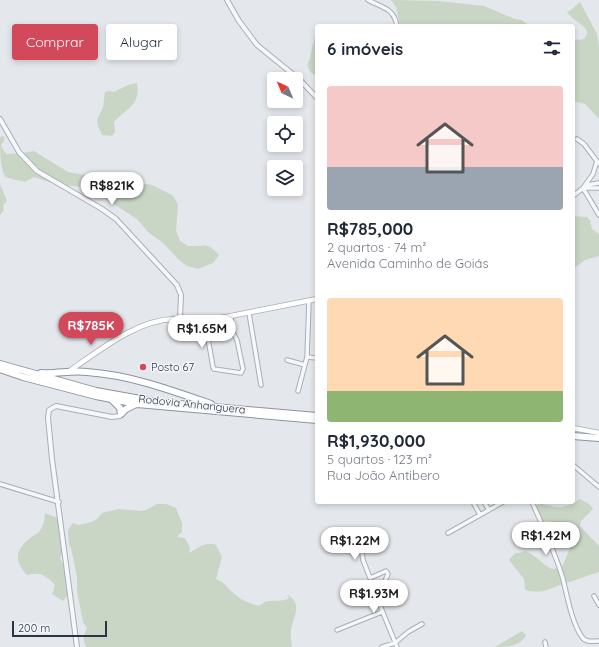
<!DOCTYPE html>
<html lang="pt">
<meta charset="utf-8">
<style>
:root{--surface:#fff;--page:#f2f2f3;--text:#1f2937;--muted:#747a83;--accent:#d1495b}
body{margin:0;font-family:Quicksand,sans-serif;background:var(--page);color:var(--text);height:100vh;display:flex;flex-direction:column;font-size:15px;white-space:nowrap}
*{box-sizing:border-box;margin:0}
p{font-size:13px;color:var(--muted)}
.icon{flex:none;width:22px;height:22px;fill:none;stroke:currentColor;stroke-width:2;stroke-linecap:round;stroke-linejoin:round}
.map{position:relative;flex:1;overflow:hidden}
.sheet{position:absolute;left:315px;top:24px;width:260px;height:480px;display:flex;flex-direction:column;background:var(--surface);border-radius:4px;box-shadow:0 2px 6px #0003}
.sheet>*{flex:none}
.guide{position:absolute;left:12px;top:24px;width:243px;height:36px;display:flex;gap:8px}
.needle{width:26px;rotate:316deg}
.controls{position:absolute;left:267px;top:72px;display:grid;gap:8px}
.controls a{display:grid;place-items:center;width:36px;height:36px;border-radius:4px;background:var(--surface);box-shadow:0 2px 6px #0003;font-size:20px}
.scale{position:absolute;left:12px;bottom:10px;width:95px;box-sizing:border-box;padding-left:4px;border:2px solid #2b3445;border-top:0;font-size:11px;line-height:14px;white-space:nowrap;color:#2b3445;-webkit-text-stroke:3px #f4f6f9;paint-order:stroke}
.price{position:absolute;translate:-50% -34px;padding:0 9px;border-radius:14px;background:#fff;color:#222;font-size:13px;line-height:26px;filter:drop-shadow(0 1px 2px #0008)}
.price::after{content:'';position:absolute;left:50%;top:24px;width:12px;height:9px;margin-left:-6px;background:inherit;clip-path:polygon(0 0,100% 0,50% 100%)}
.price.on{background:var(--accent);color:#fff}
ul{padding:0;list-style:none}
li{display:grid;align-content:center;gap:8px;height:212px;padding:0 12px}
li span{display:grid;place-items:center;height:124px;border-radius:4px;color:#555}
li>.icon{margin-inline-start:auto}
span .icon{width:72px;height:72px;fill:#fffc;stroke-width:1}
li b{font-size:17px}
h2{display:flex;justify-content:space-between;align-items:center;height:48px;padding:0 12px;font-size:17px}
.pill{padding:0 14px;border-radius:4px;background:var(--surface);box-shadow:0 2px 6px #0003;font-size:14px;line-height:36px}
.pill.on{background:var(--accent);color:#fff}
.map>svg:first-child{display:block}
.green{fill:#c9d6c5}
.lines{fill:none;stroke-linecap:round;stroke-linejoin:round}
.minor-casing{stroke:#a9aeb7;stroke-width:5.5}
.tertiary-casing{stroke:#a9aeb7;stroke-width:6}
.secondary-casing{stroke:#a9aeb7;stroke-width:6}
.motorway-casing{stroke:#8b94a3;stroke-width:8}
.minor{stroke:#f7f8fa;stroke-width:3.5}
.tertiary{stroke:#f7f8fa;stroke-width:4}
.secondary{stroke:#fff;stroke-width:4.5}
.motorway{stroke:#fff;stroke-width:6}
.poi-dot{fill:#d1495b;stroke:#f4f6f9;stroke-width:1.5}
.labels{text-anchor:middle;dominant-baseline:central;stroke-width:3;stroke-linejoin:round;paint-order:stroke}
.poi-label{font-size:11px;fill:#2b3445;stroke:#f4f6f9;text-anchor:start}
.street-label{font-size:11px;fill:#2b3445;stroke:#f4f6f9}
</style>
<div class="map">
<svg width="599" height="647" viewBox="0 0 599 647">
<rect width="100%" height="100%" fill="#e4e7ec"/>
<!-- green -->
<path class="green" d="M391,0L438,1L484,6L515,19L522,20L529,26H400L396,7Z
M580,2L597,34L599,47V119L585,104L573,101V39C581,41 587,40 587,31C581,22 572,20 567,12L571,10Z
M317,32V76C313,74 309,72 308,67C307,63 309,61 310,58C312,49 313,41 317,32Z
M137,83C141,105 127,108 114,122L115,132L112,136L102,135L98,126L97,120L103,107L105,92L109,91L114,92L128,85Z
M4,136V141L1,145L3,150L7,154L23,153L34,151L68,172L109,179L129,185L147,184L152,185L172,195L178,204L176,231L180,241L188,246C205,247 205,240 219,255L213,263L198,269L187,266L179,260L163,243L148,232L137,219L95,192L86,187L58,185L34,177L25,182C19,180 12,180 6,177C0,171 0,147 0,137Z
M0,184L7,201L3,205L4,210L0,215Z
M573,216L587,217L590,220L592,229L599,234V256L585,260L573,269Z
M580,499L589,504L593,509L581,521L580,526L599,546V572C588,576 578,579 566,583C550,588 542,595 525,590L524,579L509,560L515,553H520L525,551C538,556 541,564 552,569L558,568L563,565L573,540L571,536L554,522L543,521L536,512V507L539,503C559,508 562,511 580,499Z
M157,504H166L176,508L182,523V532L177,537L185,538L190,548L189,553C198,548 206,541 216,545L222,557L216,579C225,583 225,585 231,591C239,599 248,603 259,606C261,605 263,603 265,602C272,599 281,603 289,598L287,594C301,604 296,611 292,625C290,631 291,640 292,647H86C82,639 84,635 87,628L83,622L81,612L77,591V577L71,548L69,545L68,530L73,523L78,525L92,522L98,518L102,513L119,509L141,511L146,510Z
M45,513L58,518L63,553L60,558L67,573L68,595L63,601L52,594L55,585C50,579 42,572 33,574C31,574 29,575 27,575C14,561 15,550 30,538C32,536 35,535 38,533C43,528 45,520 45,513Z
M522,631L526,635C520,647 506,647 495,647Z"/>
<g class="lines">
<!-- minor casing -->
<g class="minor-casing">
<path id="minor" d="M368,0C383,8 394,8 397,26
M577,139L584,144L599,164
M583,188L599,215
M583,188L593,174L597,161
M583,188H599
M573,196L587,185L599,183
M249,313L261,385
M205,322L213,367L214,369L241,373L243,369L237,340L232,331L231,317
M307,357L317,358
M287,360L305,365
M298,391L307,357L309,301
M573,465L599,487
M0,484L59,502
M473,502L480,515
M484,502L489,510
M532,502C543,527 555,552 563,579C567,596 572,623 582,637C586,643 593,641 599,641
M448,533L503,502
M360,539L363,560L370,578L386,571L388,574L380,593L379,603L397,647
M594,596L599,605
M337,630L382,612
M545,642L546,647
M395,643L408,632L422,624
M382,647L395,643"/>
</g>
<!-- tertiary casing -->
<g class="tertiary-casing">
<path id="tertiary" d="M227,0L239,21L257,45L300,80L317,98
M0,119L19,152L37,171L102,209L116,219L177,285L181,295L180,319
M77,647L52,459L48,418L49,410L56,406L112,417L120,416L121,414"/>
</g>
<!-- secondary casing -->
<g class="secondary-casing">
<path id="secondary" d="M68,372C99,351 136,320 174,319C181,319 187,323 195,323L317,299
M573,428L599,433"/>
</g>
<!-- motorway casing -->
<g class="motorway-casing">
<path id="motorway" d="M0,364L96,391L157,402L317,416
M0,369L23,377L96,396L137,404L317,420
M41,373C57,374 72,370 87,372C130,375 171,390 211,404
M111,399L120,408L121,414
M121,414L126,409L136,404
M573,436L599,438"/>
</g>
<!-- minor -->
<use href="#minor" class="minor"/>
<!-- tertiary -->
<use href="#tertiary" class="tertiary"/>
<!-- secondary -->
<use href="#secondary" class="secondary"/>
<!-- motorway -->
<use href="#motorway" class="motorway"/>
</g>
<!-- markers -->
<circle class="poi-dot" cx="143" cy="367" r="4"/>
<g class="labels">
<!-- poi labels -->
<g class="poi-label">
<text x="151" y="367">Posto 67</text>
</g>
<!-- street labels -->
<g class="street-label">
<text transform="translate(192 404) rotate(6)">Rodovia Anhanguera</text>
</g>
</g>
</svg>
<div class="controls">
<a><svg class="needle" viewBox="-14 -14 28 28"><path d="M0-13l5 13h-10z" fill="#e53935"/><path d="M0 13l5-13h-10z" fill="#747a83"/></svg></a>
<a><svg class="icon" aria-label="locate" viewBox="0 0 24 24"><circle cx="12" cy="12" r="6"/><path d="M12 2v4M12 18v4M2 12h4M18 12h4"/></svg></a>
<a><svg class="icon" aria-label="layers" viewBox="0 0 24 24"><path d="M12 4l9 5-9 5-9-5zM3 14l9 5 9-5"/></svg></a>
</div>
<div class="scale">200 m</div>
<b class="price" style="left:112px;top:206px">R$821K</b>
<b class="price on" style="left:91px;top:346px">R$785K</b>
<b class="price" style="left:202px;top:349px">R$1.65M</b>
<b class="price" style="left:546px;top:556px">R$1.42M</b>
<b class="price" style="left:355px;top:561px">R$1.22M</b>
<b class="price" style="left:374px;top:614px">R$1.93M</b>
<div class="guide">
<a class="pill on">Comprar</a>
<a class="pill">Alugar</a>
</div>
<section class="sheet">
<h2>6 imóveis<svg class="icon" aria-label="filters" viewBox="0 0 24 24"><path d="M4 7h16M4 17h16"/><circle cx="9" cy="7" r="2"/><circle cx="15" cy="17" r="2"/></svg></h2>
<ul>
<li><span style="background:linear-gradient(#f6c9c9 65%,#9aa5b1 0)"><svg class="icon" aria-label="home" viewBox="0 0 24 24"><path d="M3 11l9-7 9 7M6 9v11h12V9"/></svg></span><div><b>R$785,000</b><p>2 quartos · 74 m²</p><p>Avenida Caminho de Goiás</p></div></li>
<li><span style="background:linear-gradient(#ffd9b3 75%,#8fb573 0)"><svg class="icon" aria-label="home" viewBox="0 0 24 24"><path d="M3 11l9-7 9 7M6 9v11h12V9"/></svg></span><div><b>R$1,930,000</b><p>5 quartos · 123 m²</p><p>Rua João Antibero</p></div></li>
</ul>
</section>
</div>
